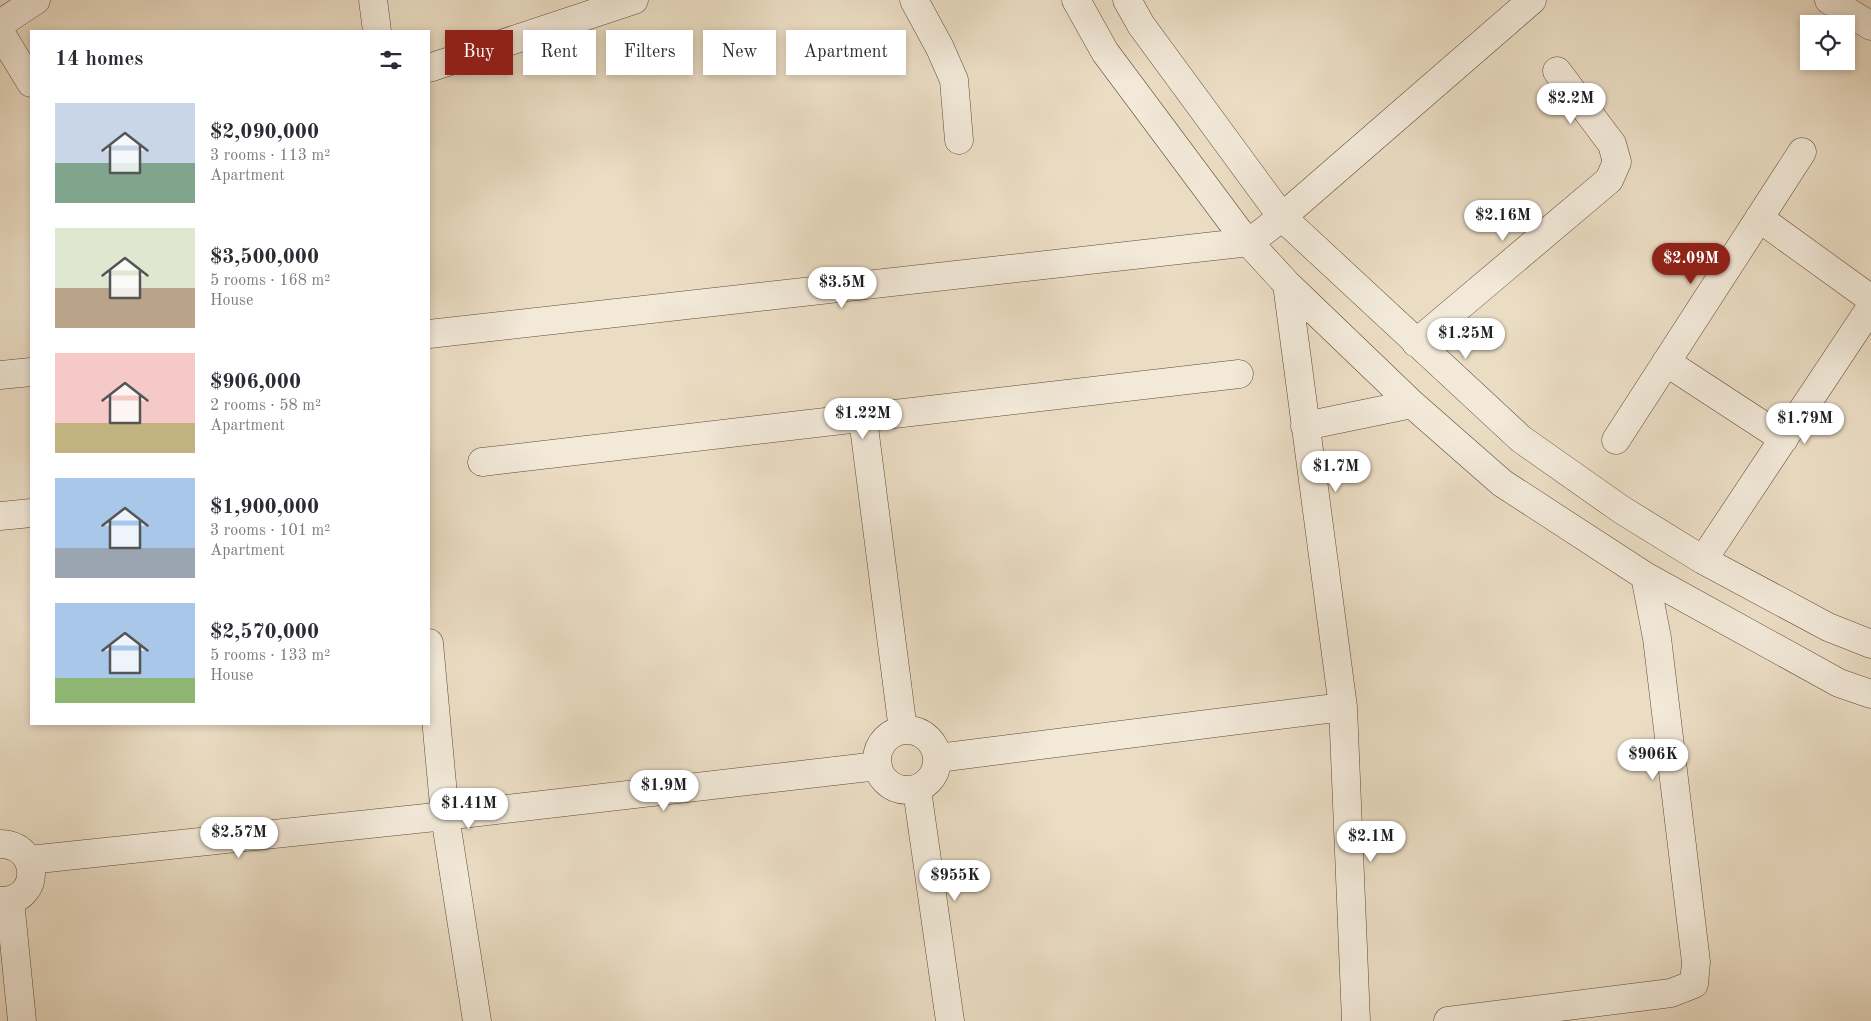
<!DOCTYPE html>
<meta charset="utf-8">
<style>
:root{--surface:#fff;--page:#f7f7f7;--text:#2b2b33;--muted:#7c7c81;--accent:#8f2418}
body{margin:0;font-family:"Old Standard TT",serif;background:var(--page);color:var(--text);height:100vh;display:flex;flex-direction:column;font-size:19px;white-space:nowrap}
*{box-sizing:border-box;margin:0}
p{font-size:16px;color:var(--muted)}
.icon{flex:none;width:28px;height:28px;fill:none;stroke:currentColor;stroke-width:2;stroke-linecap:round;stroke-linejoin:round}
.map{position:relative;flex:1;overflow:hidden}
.panel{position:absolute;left:30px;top:30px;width:400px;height:695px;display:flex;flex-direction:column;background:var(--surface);border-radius:0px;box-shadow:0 2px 8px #0003}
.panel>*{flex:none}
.top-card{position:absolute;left:445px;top:30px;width:475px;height:45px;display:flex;gap:10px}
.controls{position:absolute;left:1800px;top:15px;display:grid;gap:10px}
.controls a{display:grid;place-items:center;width:55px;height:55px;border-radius:0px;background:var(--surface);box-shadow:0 2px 8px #0003;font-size:25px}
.price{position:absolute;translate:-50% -42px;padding:0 11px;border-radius:18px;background:#fff;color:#222;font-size:16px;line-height:32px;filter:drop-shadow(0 1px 2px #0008)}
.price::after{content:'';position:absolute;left:50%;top:30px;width:15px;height:11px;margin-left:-8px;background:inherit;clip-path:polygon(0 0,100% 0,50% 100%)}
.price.current{background:var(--accent);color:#fff}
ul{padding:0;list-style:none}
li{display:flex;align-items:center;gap:15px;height:125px;padding:0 25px}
li span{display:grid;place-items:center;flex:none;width:140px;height:100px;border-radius:0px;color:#555}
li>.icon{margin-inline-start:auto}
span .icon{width:60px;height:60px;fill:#fffc;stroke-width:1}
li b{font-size:21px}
h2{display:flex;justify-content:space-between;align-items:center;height:60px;padding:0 25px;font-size:21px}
.tag{padding:0 18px;border-radius:0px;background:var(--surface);box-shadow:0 2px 8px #0003;font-size:18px;line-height:45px}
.tag.current{background:var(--accent);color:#fff}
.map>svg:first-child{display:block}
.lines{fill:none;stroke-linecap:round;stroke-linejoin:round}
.minor-casing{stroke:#5f4934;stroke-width:29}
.minor{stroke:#f2e9d9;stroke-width:28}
</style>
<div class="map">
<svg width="1871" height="1021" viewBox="0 0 1871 1021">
<rect width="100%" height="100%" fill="#ebddc4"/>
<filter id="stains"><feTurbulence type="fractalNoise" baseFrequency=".004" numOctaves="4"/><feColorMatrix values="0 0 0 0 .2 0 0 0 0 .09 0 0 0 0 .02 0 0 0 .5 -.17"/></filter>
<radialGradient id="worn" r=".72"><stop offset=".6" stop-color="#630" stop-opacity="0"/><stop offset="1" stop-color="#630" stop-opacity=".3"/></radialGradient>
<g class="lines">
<!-- minor casing -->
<g class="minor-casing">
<path id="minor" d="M373,0L377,31
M914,0L940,48L954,80L959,140
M1076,0L1105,52L1240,233L1287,284L1412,404L1502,483L1645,576L1839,683L1871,694
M1127,0L1141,25L1282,217L1521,439L1622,510L1703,560L1828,627L1871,644
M1829,0L1871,26
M0,24L36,0
M0,32L31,83
M429,68L634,0
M1759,218L1871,299
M1287,284L1343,707L1356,1021
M429,334L1250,242L1282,217L1532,0
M1416,343L1609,180L1617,162L1612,144L1557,71
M1666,362L1784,439
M0,375L31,372
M863,419L903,730
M1305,426L1412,404
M1616,440L1802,152
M482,462L1239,374
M0,516L31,513
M1703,560L1871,307
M429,643L445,816L477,1021
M877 760a30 30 0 1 1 60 0a30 30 0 1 1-60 0Z
M938,758L1343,707
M917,790L950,1021
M0,844C41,844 42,902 0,901
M29,860L445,816L878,766
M10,901L22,1021
M1448,1021L1671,993L1694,984L1696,962L1657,638L1645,576"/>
</g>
<!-- minor -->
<use href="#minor" class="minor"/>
</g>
<rect width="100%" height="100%" filter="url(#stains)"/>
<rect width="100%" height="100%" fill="url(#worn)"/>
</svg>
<div class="controls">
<a><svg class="icon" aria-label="locate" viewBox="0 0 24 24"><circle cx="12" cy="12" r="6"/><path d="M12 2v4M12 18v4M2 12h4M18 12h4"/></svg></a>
</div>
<b class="price" style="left:1571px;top:125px">$2.2M</b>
<b class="price" style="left:1503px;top:242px">$2.16M</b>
<b class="price current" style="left:1691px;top:285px">$2.09M</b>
<b class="price" style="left:842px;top:309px">$3.5M</b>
<b class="price" style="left:1466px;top:360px">$1.25M</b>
<b class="price" style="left:863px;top:440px">$1.22M</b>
<b class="price" style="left:1805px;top:445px">$1.79M</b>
<b class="price" style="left:1336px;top:493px">$1.7M</b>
<b class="price" style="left:1653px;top:781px">$906K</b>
<b class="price" style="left:664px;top:812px">$1.9M</b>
<b class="price" style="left:469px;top:830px">$1.41M</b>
<b class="price" style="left:239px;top:859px">$2.57M</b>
<b class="price" style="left:1371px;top:863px">$2.1M</b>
<b class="price" style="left:955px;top:902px">$955K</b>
<div class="top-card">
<a class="tag current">Buy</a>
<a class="tag">Rent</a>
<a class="tag">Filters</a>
<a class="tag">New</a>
<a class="tag">Apartment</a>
</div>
<section class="panel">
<h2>14 homes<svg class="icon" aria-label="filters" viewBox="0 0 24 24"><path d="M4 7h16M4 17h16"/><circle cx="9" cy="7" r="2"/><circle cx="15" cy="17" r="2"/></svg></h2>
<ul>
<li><span style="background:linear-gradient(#c9d6e8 60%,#7fa58c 0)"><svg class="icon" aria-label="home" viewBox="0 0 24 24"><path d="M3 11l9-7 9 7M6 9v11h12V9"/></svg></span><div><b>$2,090,000</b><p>3 rooms · 113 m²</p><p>Apartment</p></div></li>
<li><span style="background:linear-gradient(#dfe7d0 60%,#b9a48a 0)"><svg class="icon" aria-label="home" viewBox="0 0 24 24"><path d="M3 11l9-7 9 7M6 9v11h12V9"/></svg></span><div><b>$3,500,000</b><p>5 rooms · 168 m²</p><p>House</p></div></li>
<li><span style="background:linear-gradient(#f6c9c9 70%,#c2b280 0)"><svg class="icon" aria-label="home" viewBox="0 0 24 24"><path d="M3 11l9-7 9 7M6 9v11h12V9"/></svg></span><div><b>$906,000</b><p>2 rooms · 58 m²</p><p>Apartment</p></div></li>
<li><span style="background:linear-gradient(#a9c7e8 70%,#9aa5b1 0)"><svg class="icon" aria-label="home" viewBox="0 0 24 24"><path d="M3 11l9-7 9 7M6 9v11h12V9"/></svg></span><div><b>$1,900,000</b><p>3 rooms · 101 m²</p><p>Apartment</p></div></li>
<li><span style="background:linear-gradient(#a9c7e8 75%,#8fb573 0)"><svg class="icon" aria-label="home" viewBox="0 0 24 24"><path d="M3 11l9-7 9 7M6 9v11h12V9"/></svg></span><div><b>$2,570,000</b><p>5 rooms · 133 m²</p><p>House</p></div></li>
</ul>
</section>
</div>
